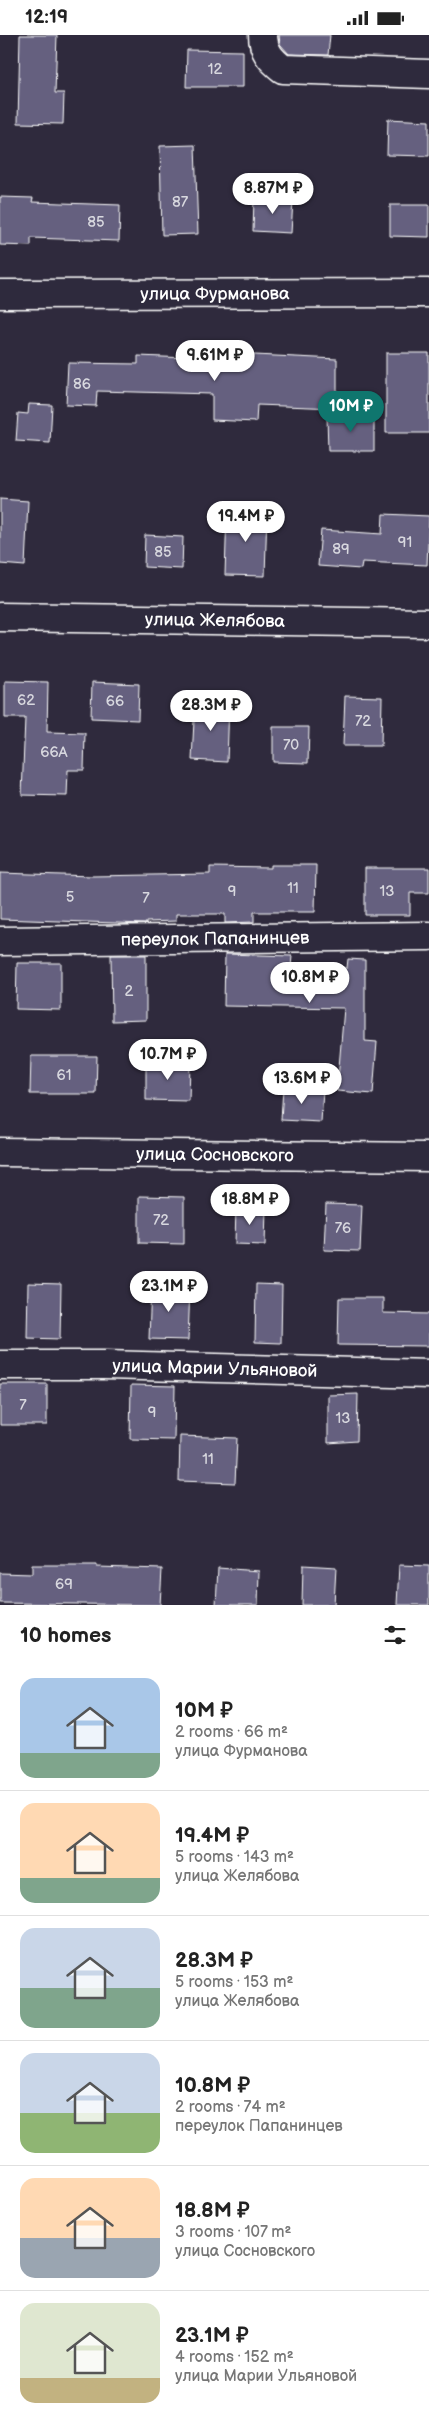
<!DOCTYPE html>
<meta charset="utf-8">
<style>
:root{--surface:#fff;--page:#f2f2f2;--text:#222;--muted:#767676;--line:#e0e0e0;--accent:#0f766e}
body{margin:0;font-family:"Balsamiq Sans",sans-serif;background:var(--page);color:var(--text);height:100vh;display:flex;flex-direction:column;font-size:19px;white-space:nowrap}
*{box-sizing:border-box;margin:0}
p{font-size:16px;color:var(--muted)}
.icon{flex:none;width:28px;height:28px;fill:none;stroke:currentColor;stroke-width:2;stroke-linecap:round;stroke-linejoin:round}
.map{position:relative;height:1570px;overflow:hidden}
.details{display:flex;flex-direction:column;background:var(--surface);flex:1}
.details>*{flex:none}
.price{position:absolute;translate:-50% -42px;padding:0 11px;border-radius:18px;background:#fff;color:#222;font-size:16px;line-height:32px;filter:drop-shadow(0 1px 2px #0008)}
.price::after{content:'';position:absolute;left:50%;top:30px;width:15px;height:11px;margin-left:-8px;background:inherit;clip-path:polygon(0 0,100% 0,50% 100%)}
.price.selected{background:var(--accent);color:#fff}
ul{padding:0;list-style:none}
li{display:flex;align-items:center;gap:15px;height:125px;padding:0 20px}
li+li{border-top:1px solid var(--line)}
li span{display:grid;place-items:center;flex:none;width:140px;height:100px;border-radius:15px;color:#555}
li>.icon{margin-inline-start:auto}
span .icon{width:60px;height:60px;fill:#fffc;stroke-width:1}
li b{font-size:21px}
h2{display:flex;justify-content:space-between;align-items:center;height:60px;padding:0 20px;font-size:21px}
.status{display:flex;justify-content:space-between;align-items:center;height:35px;padding:0 25px;background:var(--surface);direction:ltr}
.status svg{height:14px;fill:currentColor}
.map>svg:first-child{display:block}
.building{fill:#65617f;stroke:#fff}
.lines{fill:none;stroke-linecap:round;stroke-linejoin:round}
.minor-casing{stroke:#fff;stroke-width:31}
.minor{stroke:#2f2a3d;stroke-width:28}
.labels{text-anchor:middle;dominant-baseline:central;stroke-width:4;stroke-linejoin:round;paint-order:stroke}
.number-label{font-size:15px;fill:#d8d8df}
.street-label{font-size:18px;fill:#fff;stroke:#2f2a3d}
</style>
<div class="status"><b>12:19</b><svg viewBox="0 0 49 12"><path d="M0 12V9h3v3zM5 12V6h3v6zM10 12V3h3v9zM15 12V0h3v12zM26 1h20v11H26zM47 4h2v5h-2z"/></svg></div>
<div class="map">
<svg width="429" height="1570" viewBox="0 0 429 1570">
<rect width="100%" height="100%" fill="#2f2a3d"/>
<filter id="ink" filterUnits="userSpaceOnUse"><feTurbulence type="fractalNoise" baseFrequency=".02" numOctaves="2"/><feDisplacementMap in="SourceGraphic" scale="10" xChannelSelector="R" yChannelSelector="G"/><feConvolveMatrix kernelMatrix="1 2 1 2 8 2 1 2 1" color-interpolation-filters="sRGB"/></filter>
<g filter="url(#ink)">
<!-- building -->
<path class="building" d="M20,0H57L55,58H64L63,89L18,88Z
M279,0H330L328,20L289,19L280,9Z
M187,15L243,16V52H186Z
M388,84L429,86V121L387,120Z
M195,110L198,199L162,200L160,111Z
M0,162L33,163L32,167L120,170L119,206L31,203V211L0,210Z
M254,163L293,165L291,198L253,196Z
M390,170H429V202L390,201Z
M213,318L337,324V373L257,370L256,387L212,385V359L97,356L96,371L66,370L68,328L138,329V321L213,324Z
M386,318H429V398H386Z
M29,369L52,370L50,408L16,406L18,378L28,379Z
M374,380V416H328L327,381Z
M0,464L28,466L25,531L0,529Z
M227,475L267,476L265,541L225,540Z
M383,479L429,481L427,530L362,527L361,534L318,531L321,495L382,499Z
M145,500L183,502L182,534L144,532Z
M5,646L48,647L47,697L85,698L84,735H68L67,761L22,760L25,683H5Z
M92,647L139,649L138,685L91,683Z
M345,661L382,662L381,711H343Z
M195,666L229,668L227,727L192,725Z
M273,692H309L308,728L273,727Z
M271,830H316L315,877H254V887L225,888V879H176V886L146,887V889L0,884V838L92,841L210,839V832L271,833Z
M365,833H429V858H410V880H365Z
M225,919L292,921L291,932L347,933L348,924L365,925V1006L377,1007L373,1059L337,1056L344,973L224,971Z
M111,920H146V985L112,986Z
M17,928H61V975L16,974Z
M31,1021H97L96,1059H30Z
M146,1026L190,1027L189,1066L146,1065Z
M283,1053L323,1055L321,1087L281,1085Z
M139,1161L184,1162V1209L139,1208Z
M326,1169L362,1170L360,1216L324,1215Z
M236,1172L266,1173L265,1210L235,1209Z
M28,1248L61,1249L60,1304L27,1303Z
M256,1249L282,1250L281,1308L255,1307Z
M151,1251L190,1252L188,1305L149,1304Z
M339,1263H383V1278L429,1279V1311L338,1310Z
M0,1349H47V1390H0Z
M131,1350L175,1351L174,1405L130,1404Z
M358,1359L357,1406L328,1408V1360Z
M180,1401L237,1403L235,1448L179,1446Z
M32,1530H97V1532L162,1534L160,1570L0,1568V1538L32,1539Z
M303,1530L336,1532L334,1570H302Z
M399,1530L429,1531V1570H397Z
M218,1533L259,1536L258,1570H216Z"/>
<g class="lines">
<!-- minor casing -->
<g class="minor-casing">
<g id="minor">
<path d="M263,0C263,16 271,25 283,34L429,39"/>
<path id="s1" d="M0,259L429,258"/>
<path id="s2" d="M0,582L429,588"/>
<path id="s3" d="M0,906L429,901"/>
<path id="s4" d="M0,1117L429,1122"/>
<path id="s5" d="M0,1330H105L429,1339"/>
</g>
</g>
<!-- minor -->
<use href="#minor" class="minor"/>
</g>
</g>
<g class="labels">
<!-- number labels -->
<g class="number-label">
<text x="215" y="34">12</text>
<text x="180" y="167">87</text>
<text x="96" y="187">85</text>
<text x="82" y="349">86</text>
<text x="405" y="507">91</text>
<text x="341" y="514">89</text>
<text x="163" y="517">85</text>
<text x="26" y="665">62</text>
<text x="115" y="666">66</text>
<text x="363" y="686">72</text>
<text x="291" y="710">70</text>
<text x="54" y="717">66А</text>
<text x="293" y="853">11</text>
<text x="232" y="856">9</text>
<text x="387" y="856">13</text>
<text x="70" y="862">5</text>
<text x="146" y="863">7</text>
<text x="129" y="956">2</text>
<text x="64" y="1040">61</text>
<text x="161" y="1185">72</text>
<text x="343" y="1193">76</text>
<text x="23" y="1370">7</text>
<text x="152" y="1377">9</text>
<text x="343" y="1383">13</text>
<text x="208" y="1424">11</text>
<text x="64" y="1549">69</text>
</g>
<!-- street labels -->
<g class="street-label">
<text stroke="none"><textPath href="#s1" startOffset="215">улица Фурманова</textPath></text>
<text stroke="none"><textPath href="#s2" startOffset="215">улица Желябова</textPath></text>
<text stroke="none"><textPath href="#s3" startOffset="215">переулок Папанинцев</textPath></text>
<text stroke="none"><textPath href="#s4" startOffset="215">улица Сосновского</textPath></text>
<text stroke="none"><textPath href="#s5" startOffset="215">улица Марии Ульяновой</textPath></text>
</g>
</g>
</svg>
<b class="price" style="left:273px;top:180px">8.87M ₽</b>
<b class="price" style="left:215px;top:347px">9.61M ₽</b>
<b class="price selected" style="left:351px;top:398px">10M ₽</b>
<b class="price" style="left:246px;top:508px">19.4M ₽</b>
<b class="price" style="left:211px;top:697px">28.3M ₽</b>
<b class="price" style="left:310px;top:969px">10.8M ₽</b>
<b class="price" style="left:168px;top:1046px">10.7M ₽</b>
<b class="price" style="left:302px;top:1070px">13.6M ₽</b>
<b class="price" style="left:250px;top:1191px">18.8M ₽</b>
<b class="price" style="left:169px;top:1278px">23.1M ₽</b>
</div>
<section class="details">
<h2>10 homes<svg class="icon" aria-label="filters" viewBox="0 0 24 24"><path d="M4 7h16M4 17h16"/><circle cx="9" cy="7" r="2"/><circle cx="15" cy="17" r="2"/></svg></h2>
<ul>
<li><span style="background:linear-gradient(#a9c7e8 75%,#7fa58c 0)"><svg class="icon" aria-label="home" viewBox="0 0 24 24"><path d="M3 11l9-7 9 7M6 9v11h12V9"/></svg></span><div><b>10M ₽</b><p>2 rooms · 66 m²</p><p>улица Фурманова</p></div></li>
<li><span style="background:linear-gradient(#ffd9b3 75%,#7fa58c 0)"><svg class="icon" aria-label="home" viewBox="0 0 24 24"><path d="M3 11l9-7 9 7M6 9v11h12V9"/></svg></span><div><b>19.4M ₽</b><p>5 rooms · 143 m²</p><p>улица Желябова</p></div></li>
<li><span style="background:linear-gradient(#c9d6e8 60%,#7fa58c 0)"><svg class="icon" aria-label="home" viewBox="0 0 24 24"><path d="M3 11l9-7 9 7M6 9v11h12V9"/></svg></span><div><b>28.3M ₽</b><p>5 rooms · 153 m²</p><p>улица Желябова</p></div></li>
<li><span style="background:linear-gradient(#c9d6e8 60%,#8fb573 0)"><svg class="icon" aria-label="home" viewBox="0 0 24 24"><path d="M3 11l9-7 9 7M6 9v11h12V9"/></svg></span><div><b>10.8M ₽</b><p>2 rooms · 74 m²</p><p>переулок Папанинцев</p></div></li>
<li><span style="background:linear-gradient(#ffd9b3 60%,#9aa5b1 0)"><svg class="icon" aria-label="home" viewBox="0 0 24 24"><path d="M3 11l9-7 9 7M6 9v11h12V9"/></svg></span><div><b>18.8M ₽</b><p>3 rooms · 107 m²</p><p>улица Сосновского</p></div></li>
<li><span style="background:linear-gradient(#dfe7d0 75%,#c2b280 0)"><svg class="icon" aria-label="home" viewBox="0 0 24 24"><path d="M3 11l9-7 9 7M6 9v11h12V9"/></svg></span><div><b>23.1M ₽</b><p>4 rooms · 152 m²</p><p>улица Марии Ульяновой</p></div></li>
</ul>
</section>
